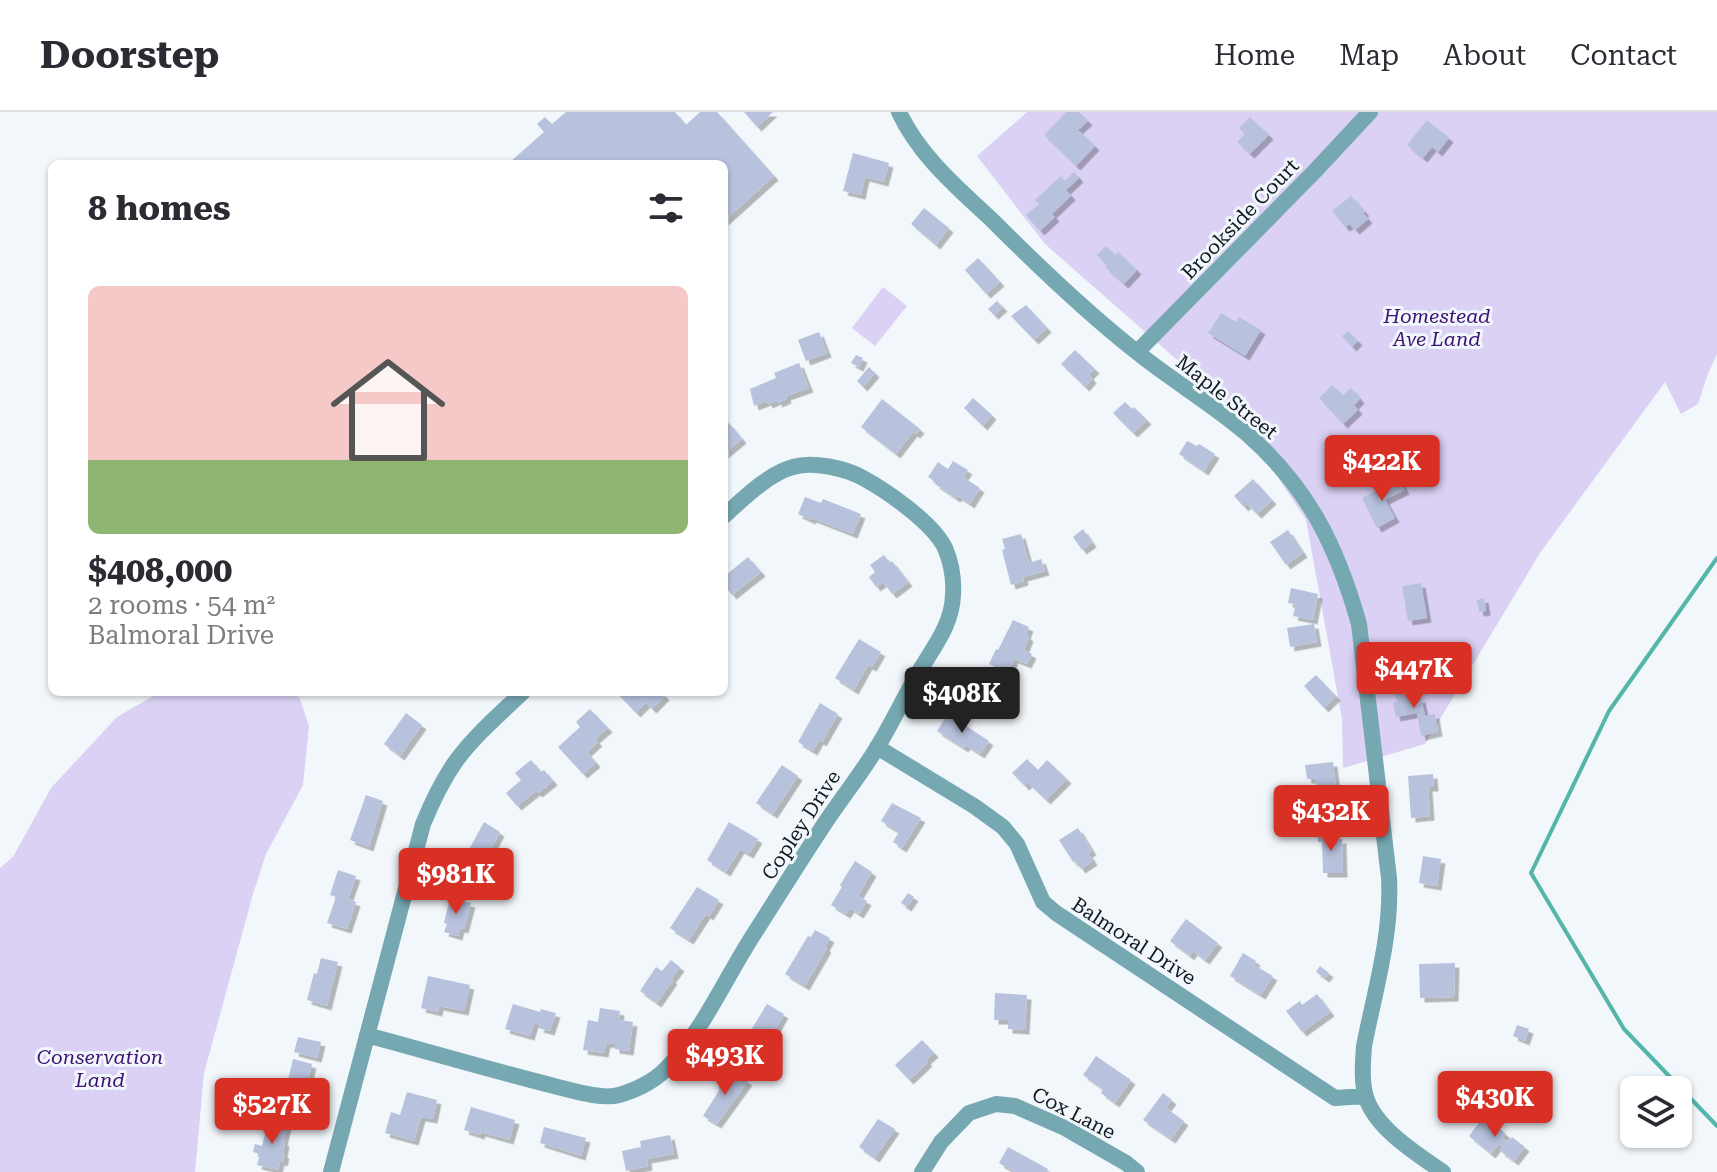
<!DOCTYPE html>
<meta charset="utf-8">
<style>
:root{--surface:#fff;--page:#f2f2f3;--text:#2b2b33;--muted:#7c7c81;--line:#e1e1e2;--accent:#d93025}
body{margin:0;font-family:"Roboto Serif",serif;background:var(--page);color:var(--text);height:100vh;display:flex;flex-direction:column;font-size:30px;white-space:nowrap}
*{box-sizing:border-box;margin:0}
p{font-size:26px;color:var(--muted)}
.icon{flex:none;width:44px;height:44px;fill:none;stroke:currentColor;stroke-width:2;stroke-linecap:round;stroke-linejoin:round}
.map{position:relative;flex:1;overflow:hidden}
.details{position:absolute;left:48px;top:48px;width:680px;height:536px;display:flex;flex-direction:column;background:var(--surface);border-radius:12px;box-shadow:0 2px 6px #0004}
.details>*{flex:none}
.tools{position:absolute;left:1620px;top:964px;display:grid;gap:16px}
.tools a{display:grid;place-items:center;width:72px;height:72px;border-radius:12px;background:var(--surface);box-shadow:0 2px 6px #0004;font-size:40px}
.price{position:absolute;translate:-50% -68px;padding:0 18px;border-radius:8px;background:var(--accent);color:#fff;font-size:26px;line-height:52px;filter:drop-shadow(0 2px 4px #0008)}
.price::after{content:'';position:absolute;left:50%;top:48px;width:24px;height:18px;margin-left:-12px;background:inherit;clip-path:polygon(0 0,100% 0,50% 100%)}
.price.on{background:#222;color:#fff}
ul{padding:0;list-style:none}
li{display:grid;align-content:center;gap:16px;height:424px;padding:0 40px}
li span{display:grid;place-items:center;height:248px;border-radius:12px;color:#555}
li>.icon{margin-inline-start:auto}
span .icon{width:144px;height:144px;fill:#fffc;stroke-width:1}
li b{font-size:34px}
h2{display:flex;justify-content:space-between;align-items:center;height:96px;padding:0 40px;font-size:34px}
header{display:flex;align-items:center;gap:48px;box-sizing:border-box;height:112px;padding:0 40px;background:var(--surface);border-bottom:2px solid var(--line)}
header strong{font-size:38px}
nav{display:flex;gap:44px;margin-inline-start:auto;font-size:28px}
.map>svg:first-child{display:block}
.green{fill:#dad1f4}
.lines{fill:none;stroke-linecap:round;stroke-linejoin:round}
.stream{stroke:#54b6ab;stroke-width:4}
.building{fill:#b8c2dd;filter:url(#shadow)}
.minor{stroke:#76a8b2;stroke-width:16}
.labels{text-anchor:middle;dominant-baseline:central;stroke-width:6;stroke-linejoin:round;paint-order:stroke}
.street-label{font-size:20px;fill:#101920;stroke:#f2f7fb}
.park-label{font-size:20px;font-style:italic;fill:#3e1174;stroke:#f2f7fb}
</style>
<header>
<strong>Doorstep</strong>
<nav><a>Home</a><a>Map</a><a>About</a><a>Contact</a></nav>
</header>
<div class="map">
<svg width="1717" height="1060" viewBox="0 0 1717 1060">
<defs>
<filter id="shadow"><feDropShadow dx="4.5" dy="4.5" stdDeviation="0" flood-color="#0004"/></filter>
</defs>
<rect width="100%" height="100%" fill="#f2f7fb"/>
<!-- green -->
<path class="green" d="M1027,0H1717V242L1707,264L1698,292L1681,302L1665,270L1540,441L1425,632L1343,656L1342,607L1306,408L1233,297L1045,132L977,44Z
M883,175L907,194L875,234L852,216Z
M160,580H294L300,587L309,614L303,673L266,742L253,782L204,961L195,1060H0V756L13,745L51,676L117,605Z"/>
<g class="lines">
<!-- stream -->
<path class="stream" d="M1717,446L1609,599L1531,761L1624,917L1717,1014"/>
</g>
<!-- building -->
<path class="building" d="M566,0H675L686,13L700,0H717L774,64L724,109V52H512L510,50L544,20L537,12L545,5L552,12Z
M744,0H773L757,15Z
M1066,0H1079L1088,9L1078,18L1095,34L1076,54L1044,23Z
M1250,5L1269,23L1250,42L1237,30L1245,22L1239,16Z
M1427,8L1449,26L1438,40L1432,35L1423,46L1407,33Z
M853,41L889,51L884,70L865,65L861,83L843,79Z
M1074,60L1079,66L1066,78L1071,84L1052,102L1055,105L1040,119L1026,103L1039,92L1035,88L1061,64L1065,69Z
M1351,84L1365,100L1363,101L1368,107L1355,118L1350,112L1345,115L1332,99Z
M924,96L949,116L936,133L911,112Z
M1106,134L1116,143L1118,140L1137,158L1124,172L1105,155L1107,153L1097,143Z
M978,146L1000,170L986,182L965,158Z
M997,189L1003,195L994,203L988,197Z
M1026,193L1047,216L1034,228L1011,204Z
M1221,201L1236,210L1239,205L1261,218L1245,244L1208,221Z
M1348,219L1358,229L1352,235L1342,224Z
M819,220L827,241L806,249L798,228Z
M1075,238L1095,257L1089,263L1092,267L1085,275L1061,252Z
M856,243L863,246L859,255L851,251Z
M799,251L809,276L786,284L787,287L778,291L777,288L768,292L767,289L754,294L750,277L776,266L774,261Z
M869,255L875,261L863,275L857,269Z
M1332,273L1343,283L1351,276L1360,287L1354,293L1358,298L1343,312L1319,286Z
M973,286L992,303L983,314L964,296Z
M882,287L920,317L916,322L913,320L896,342L861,315Z
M1125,290L1132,297L1134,295L1147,308L1133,321L1113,301Z
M729,311L742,327L724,342V315Z
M1187,329L1197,334L1199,332L1215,342L1204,359L1179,342Z
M953,349L968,358L963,365L980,376L970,392L958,384L956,386L935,372L936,370L928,365L938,350L948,357Z
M1253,367L1272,388L1257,402L1247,392L1244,395L1234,384Z
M1399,367L1405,378L1385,388L1395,406L1377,416L1362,386Z
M805,385L821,391L823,387L861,402L853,422L812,406L811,408L798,402Z
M1083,417L1092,431L1082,438L1073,425Z
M1288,418L1303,441L1286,453L1270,430Z
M1021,422L1029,451L1041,447L1045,459L1023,465L1024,469L1011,473L1002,438L1005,437L1002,427Z
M884,443L890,451L892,449L908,470L892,482L883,470L876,475L869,465L875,460L870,453Z
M748,445L761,460L732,483L724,473V468L728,465L726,463Z
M1421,471L1427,506L1408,509L1402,474Z
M1291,476L1318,482L1313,508L1293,504L1296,492L1288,491Z
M1484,486L1486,499L1479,500L1477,488Z
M1013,508L1029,515L1026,523L1029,525L1024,538L1032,542L1027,552L1014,547L1008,561L989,552L996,537L998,538Z
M1314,512L1317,530L1290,535L1287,516Z
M859,527L881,540L872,555L868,553L854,578L835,566Z
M1316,563L1336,584L1324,596L1304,574Z
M1413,574L1415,587L1421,586L1425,604L1435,602L1438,620L1421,624L1417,601L1396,605L1393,591L1397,590L1394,578Z
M616,580H661L665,584L652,597L646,591L636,601Z
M820,591L838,602L822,630L819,628L813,639L798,630Z
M590,597L608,616L595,627L598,630L587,640L596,651L583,662L558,635L580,615L576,610Z
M406,601L422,613L400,644L384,632Z
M948,602L989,629L980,642L966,633L964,636L937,619Z
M1027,647L1038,658L1047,648L1067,667L1046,688L1028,671L1025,674L1012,661Z
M531,648L541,660L544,658L553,669L538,681L536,679L517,694L506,681L521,668L515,661Z
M1333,650L1337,683L1309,686L1308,673H1316L1315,667H1307L1305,653Z
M782,653L798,664L773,702L756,691Z
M1433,662L1434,675H1428L1430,704L1411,706L1408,664Z
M366,683L383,689L369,735L350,728Z
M892,691L921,706L902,736L893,730L899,720L881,709Z
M484,710L500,720L491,737L499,742L495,750L486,746L477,763L460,754Z
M729,710L758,727L749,742L740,737L726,760L707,748Z
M1078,716L1092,739L1088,741L1093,749L1081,757L1075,749L1073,750L1059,728Z
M1318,720H1332V728L1342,727L1343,761H1323L1322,730H1318Z
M1423,744L1441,747L1437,774L1419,771Z
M855,749L872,760L858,784L867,789L859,802L850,796L846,802L831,793L842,775L840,773Z
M338,758L356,764L348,787L356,790L347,817L327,811L336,785L330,783Z
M697,775L719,788L709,804L706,802L689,828L670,816Z
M908,781L914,785L907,795L901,791Z
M450,786L471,791L464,817L460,816L458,824L444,820L447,812L444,811Z
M1186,807L1218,831L1205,848L1193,839L1190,844L1170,829Z
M815,818L830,826L825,835L827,836L805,874L785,862L808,824L811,825Z
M1243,841L1256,849L1254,853L1273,864L1261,883L1230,864Z
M321,846L338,850L327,894L307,888L314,861L317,862Z
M671,848L680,855L671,867L673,868L657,891L640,879L656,855L662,859Z
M1455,851L1454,885L1420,886L1419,852Z
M1320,854L1329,861L1325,866L1316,860Z
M428,864L470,873L464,899L439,894L438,900L421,896Z
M995,881L1027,883L1025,918L1008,917V908H994Z
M1317,882L1330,900L1302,920L1286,899L1300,889L1302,893Z
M513,892L540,900L541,897L556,901L550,919L539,916L540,913L534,911L530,924L505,917Z
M767,892L784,902L772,923L774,924L770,932L765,929L760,938L745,928Z
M600,896L620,899L619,908L633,910L629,939L615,937V932L606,931L604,941L583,938L588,908L598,910Z
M1517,913L1529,917L1525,929L1513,924Z
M298,925L321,930L317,946L294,940Z
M922,928L934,941L926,948L928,950L909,968L895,953Z
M1096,944L1131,968L1115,991L1101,981L1103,977L1083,963Z
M293,947L312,952L306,977L303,976L302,982L292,979L293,974L287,972Z
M732,959L748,969L717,1012L703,1004L720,977L718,976L724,970L721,969L727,964L725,963L727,960L730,962Z
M407,980L437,988L433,1007L421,1005L414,1029L385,1021L391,1000L400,1003Z
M1163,981L1172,988L1166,996L1184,1009L1171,1027L1143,1008Z
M471,995L515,1008L509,1028L481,1020L480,1023L464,1018Z
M1484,1004L1506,1022L1502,1026L1507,1030L1512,1025L1525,1035L1514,1049L1500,1039L1503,1035L1499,1032L1491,1042L1469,1024Z
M878,1007L895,1017L875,1046L859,1035Z
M268,1009L287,1013L283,1029L285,1030L283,1042H285L283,1050L280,1049L278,1058L257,1053L260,1042L253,1040L255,1032L262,1034Z
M544,1015L586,1026L581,1044L540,1031Z
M670,1023L674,1042L647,1047L648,1054L626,1059L622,1039L641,1035L640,1029Z
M1008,1035L1048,1057L1046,1060H1015L999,1051Z"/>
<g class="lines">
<!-- minor -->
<path class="minor" d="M899,0C920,45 959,77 994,110C1040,156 1087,201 1138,241C1173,269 1212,292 1246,321C1308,375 1337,434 1359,512L1389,766C1392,823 1375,878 1364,934C1363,950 1361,969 1366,985C1375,1016 1417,1042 1443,1060
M1137,240L1315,59L1370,0
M877,635L974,694L1003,715L1017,732L1043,790L1056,801L1335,986L1365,984
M367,923C429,940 491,958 554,974C571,978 602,988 619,983C636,978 654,969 666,957C702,920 724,869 752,825C777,786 801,747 827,708C844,683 863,659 878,634C892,611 903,587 916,565C931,538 952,515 953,483C954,468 951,450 945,436C933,411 887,379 863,366C845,356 813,349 793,355C769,361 742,388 724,404
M331,1060L423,712C432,690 442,669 456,649C475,623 500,602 523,580
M922,1060L941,1030L969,1001L996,992L1015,994L1065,1016L1126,1051L1137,1060"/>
</g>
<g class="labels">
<!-- street labels -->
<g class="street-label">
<text transform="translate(1240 107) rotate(-46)">Brookside Court</text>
<text transform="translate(1227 285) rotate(38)">Maple Street</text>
<text transform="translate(801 713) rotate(-57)">Copley Drive</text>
<text transform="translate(1134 829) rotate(33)">Balmoral Drive</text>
<text transform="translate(1074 1001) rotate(27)">Cox Lane</text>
</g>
<!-- park labels -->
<g class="park-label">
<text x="1437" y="204">Homestead<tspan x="1437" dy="23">Ave Land</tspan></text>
<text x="100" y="945">Conservation<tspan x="100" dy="23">Land</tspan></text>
</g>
</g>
</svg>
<div class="tools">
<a><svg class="icon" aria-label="layers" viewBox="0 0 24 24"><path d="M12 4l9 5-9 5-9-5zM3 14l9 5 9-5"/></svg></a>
</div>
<b class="price" style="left:1382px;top:391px">$422K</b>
<b class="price" style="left:1414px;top:598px">$447K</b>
<b class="price on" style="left:962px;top:623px">$408K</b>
<b class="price" style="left:1331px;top:741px">$432K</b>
<b class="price" style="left:456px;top:804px">$981K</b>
<b class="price" style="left:725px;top:985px">$493K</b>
<b class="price" style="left:1495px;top:1027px">$430K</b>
<b class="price" style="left:272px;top:1034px">$527K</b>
<section class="details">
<h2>8 homes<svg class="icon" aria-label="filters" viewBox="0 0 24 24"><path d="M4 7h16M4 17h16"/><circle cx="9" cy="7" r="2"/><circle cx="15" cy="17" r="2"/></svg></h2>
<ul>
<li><span style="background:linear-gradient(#f6c9c9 70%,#8fb573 0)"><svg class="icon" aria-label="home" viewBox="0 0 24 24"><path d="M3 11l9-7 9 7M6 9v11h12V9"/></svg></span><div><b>$408,000</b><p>2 rooms · 54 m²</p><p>Balmoral Drive</p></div></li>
</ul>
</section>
</div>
